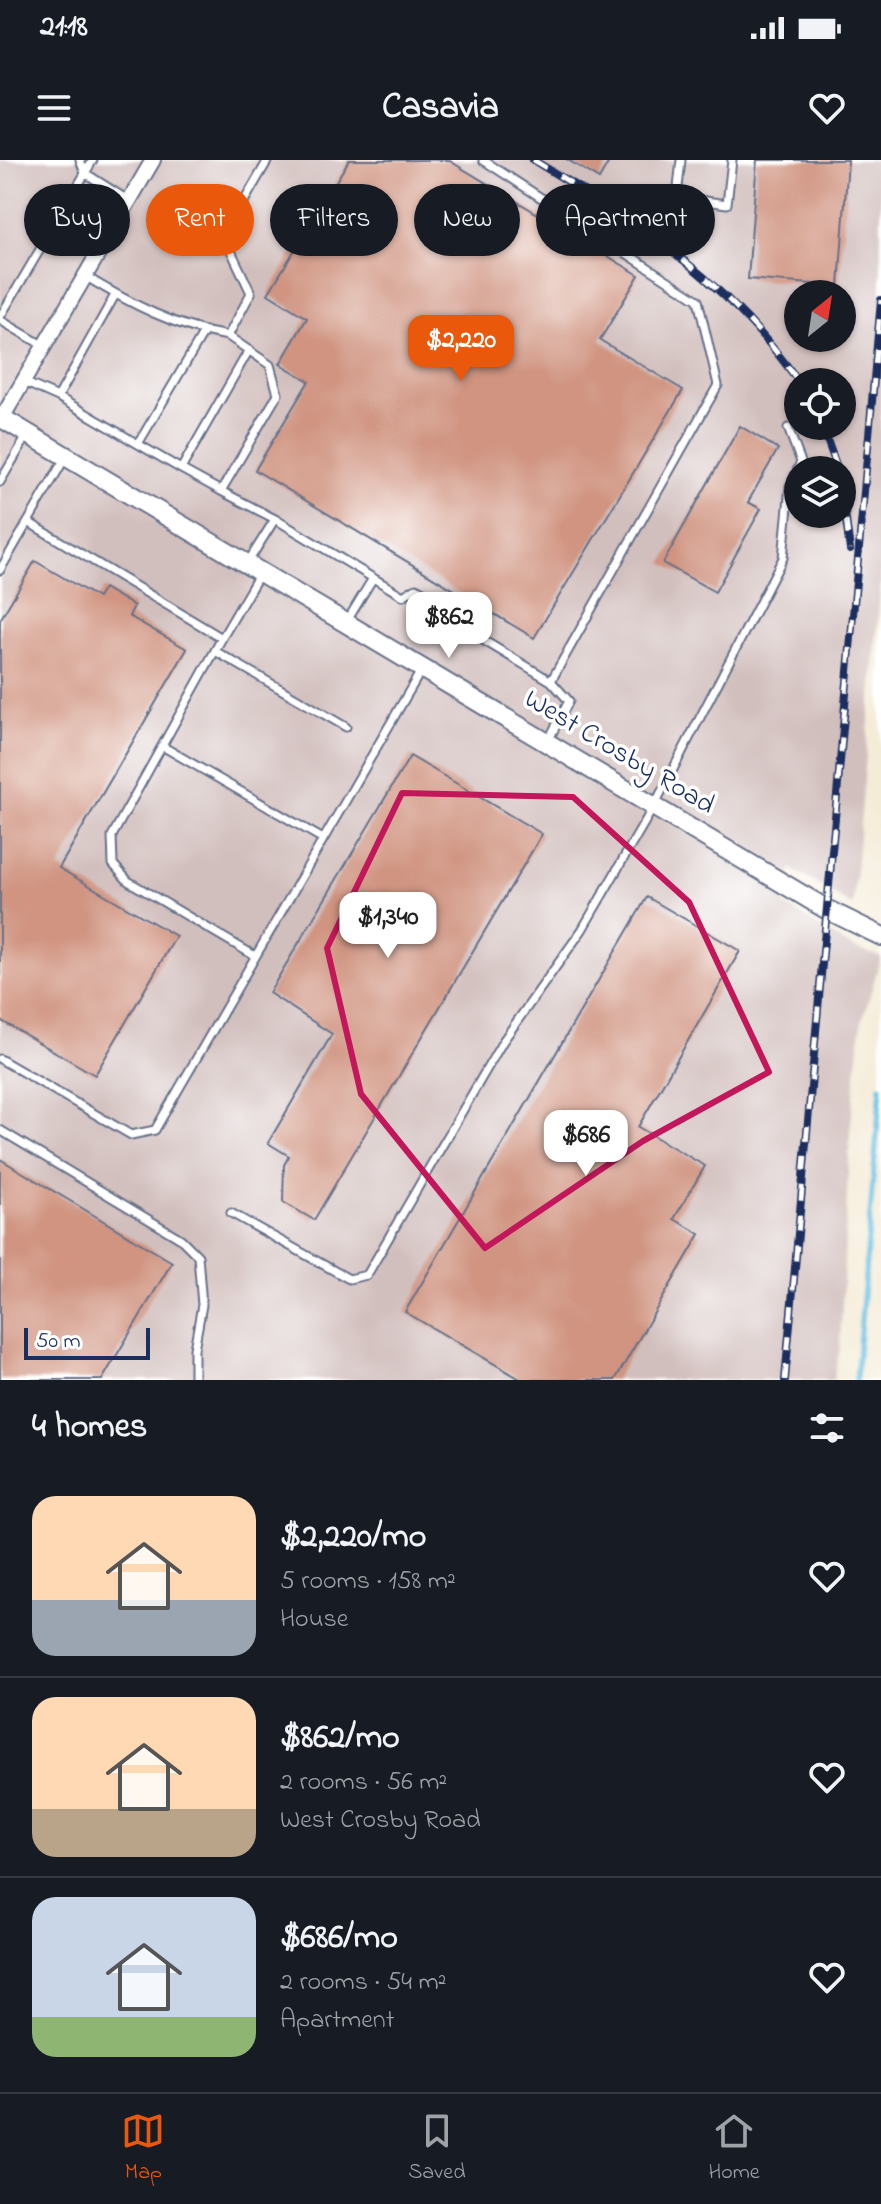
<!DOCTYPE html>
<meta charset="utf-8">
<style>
:root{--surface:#171b24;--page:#20242c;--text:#f1f3f6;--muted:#9ea1a6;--line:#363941;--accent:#ea580c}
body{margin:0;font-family:"Indie Flower",sans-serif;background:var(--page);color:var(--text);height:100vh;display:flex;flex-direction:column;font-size:30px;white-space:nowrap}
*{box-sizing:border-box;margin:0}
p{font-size:26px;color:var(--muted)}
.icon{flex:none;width:44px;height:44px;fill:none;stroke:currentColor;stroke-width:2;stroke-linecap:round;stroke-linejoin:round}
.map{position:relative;height:1220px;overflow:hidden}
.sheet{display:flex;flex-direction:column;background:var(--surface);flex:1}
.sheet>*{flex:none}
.banner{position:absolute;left:24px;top:24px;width:834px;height:72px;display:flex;gap:16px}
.needle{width:52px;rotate:30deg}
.fabs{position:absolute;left:784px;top:120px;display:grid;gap:16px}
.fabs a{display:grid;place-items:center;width:72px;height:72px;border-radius:50%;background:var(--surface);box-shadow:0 2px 6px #0004;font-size:40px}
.scale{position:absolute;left:24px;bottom:20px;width:126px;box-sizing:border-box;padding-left:8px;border:4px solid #1b2f5e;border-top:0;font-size:22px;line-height:28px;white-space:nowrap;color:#1b2f5e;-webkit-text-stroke:6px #fff;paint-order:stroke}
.price{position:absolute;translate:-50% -68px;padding:0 18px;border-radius:16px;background:#fff;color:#222;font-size:26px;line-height:52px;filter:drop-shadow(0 2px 4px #0008)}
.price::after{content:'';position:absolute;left:50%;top:48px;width:24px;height:18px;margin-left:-12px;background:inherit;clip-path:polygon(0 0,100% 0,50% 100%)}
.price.selected{background:var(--accent);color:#fff}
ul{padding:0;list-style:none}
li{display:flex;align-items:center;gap:24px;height:200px;padding:0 32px}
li+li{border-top:2px solid var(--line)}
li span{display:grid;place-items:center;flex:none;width:224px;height:160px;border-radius:24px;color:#555}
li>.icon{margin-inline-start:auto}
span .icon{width:96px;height:96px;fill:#fffc;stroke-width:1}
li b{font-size:34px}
h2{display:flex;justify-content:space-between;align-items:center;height:96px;padding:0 32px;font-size:34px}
.pill{padding:0 28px;border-radius:36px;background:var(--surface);box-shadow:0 2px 6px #0004;font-size:28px;line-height:72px}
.pill.selected{background:var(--accent);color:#fff}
.status{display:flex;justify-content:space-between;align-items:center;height:56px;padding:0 40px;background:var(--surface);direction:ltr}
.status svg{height:22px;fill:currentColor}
header{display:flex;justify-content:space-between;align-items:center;height:104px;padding:0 32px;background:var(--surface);font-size:36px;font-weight:800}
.tab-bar{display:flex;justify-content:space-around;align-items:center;height:112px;border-top:2px solid var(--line);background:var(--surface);font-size:22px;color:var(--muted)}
.tab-bar a{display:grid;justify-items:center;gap:4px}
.tab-bar .selected{color:var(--accent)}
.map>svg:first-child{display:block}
.industrial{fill:#d1bfbd;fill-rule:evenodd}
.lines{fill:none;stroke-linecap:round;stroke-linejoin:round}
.stream{stroke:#64bfe2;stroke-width:5}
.building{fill:#d09481}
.service-casing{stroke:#677189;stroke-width:11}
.minor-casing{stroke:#677189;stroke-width:18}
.tertiary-casing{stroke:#677189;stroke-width:22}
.service{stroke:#fff;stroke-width:7}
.minor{stroke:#fff;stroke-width:14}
.tertiary{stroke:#fff;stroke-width:18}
.rail-casing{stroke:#1b2f5e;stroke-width:8}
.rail{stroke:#fff;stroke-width:5;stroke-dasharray:15;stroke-linecap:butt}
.marked{fill:none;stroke:#c2185b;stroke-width:6;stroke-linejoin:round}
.labels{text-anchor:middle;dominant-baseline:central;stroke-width:7;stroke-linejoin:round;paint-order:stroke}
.street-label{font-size:28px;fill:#1b2f5e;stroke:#fff}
</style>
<div class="status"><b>21:18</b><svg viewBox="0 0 49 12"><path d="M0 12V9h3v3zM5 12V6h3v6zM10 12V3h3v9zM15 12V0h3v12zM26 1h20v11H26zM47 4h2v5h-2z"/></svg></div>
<header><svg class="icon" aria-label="menu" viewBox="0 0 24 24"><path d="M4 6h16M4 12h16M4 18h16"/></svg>Casavia<svg class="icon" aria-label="heart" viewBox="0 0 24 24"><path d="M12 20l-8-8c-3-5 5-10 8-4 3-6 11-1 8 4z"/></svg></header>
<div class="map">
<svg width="881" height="1220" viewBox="0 0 881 1220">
<rect width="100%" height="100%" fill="#fff"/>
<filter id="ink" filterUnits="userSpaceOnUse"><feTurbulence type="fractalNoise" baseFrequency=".0125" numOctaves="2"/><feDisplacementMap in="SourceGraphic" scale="16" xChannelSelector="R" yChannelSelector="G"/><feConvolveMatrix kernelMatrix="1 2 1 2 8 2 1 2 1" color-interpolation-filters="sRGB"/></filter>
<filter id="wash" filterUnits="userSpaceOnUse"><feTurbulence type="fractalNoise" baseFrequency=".006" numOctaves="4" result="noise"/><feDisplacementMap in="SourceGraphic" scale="32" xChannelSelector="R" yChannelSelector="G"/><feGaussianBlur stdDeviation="1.8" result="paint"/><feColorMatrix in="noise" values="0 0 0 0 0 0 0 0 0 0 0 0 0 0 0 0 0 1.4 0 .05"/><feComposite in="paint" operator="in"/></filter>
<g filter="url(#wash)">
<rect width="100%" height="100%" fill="#f5ecd8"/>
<!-- industrial -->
<path class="industrial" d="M0,0H881V424L853,746L792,709L785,745L853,788L881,797L861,865L850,973L840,1188L833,1220H0ZM798,134H842V178H798ZM798,222H842V266H798ZM798,310H842V354H798Z"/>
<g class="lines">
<!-- stream -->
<path class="stream" d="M856,1220L881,926"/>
</g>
<g id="blocks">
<!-- building -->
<path class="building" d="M349,0H448L639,115L600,180L683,230L534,478L255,310L309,221L280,204L307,158L268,134Z
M568,0H610L599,19Z
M757,0H848L839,126L748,119Z
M740,266L778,289L748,342L761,349L715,432L663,403Z
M35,401L98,438L104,428L134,446L129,456L187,489L59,708L176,776L95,915L0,860V460Z
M410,596L542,674L314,1060L283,1042L284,1005L289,996L268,983L332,874L269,833Z
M647,737L740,791L638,967L705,1006L674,1059L700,1074L615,1220H522L405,1152Z
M0,999L172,1102L102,1220H0Z"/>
</g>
</g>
<g filter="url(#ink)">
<use href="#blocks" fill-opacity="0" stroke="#677189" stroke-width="2"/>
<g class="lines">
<!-- service casing -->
<g class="service-casing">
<path id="service" d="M80,0L85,13L129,41
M268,0L224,76L251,133L228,176L270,205L278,234L221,331L275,359L403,436L416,428L446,444L453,462L551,521L569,541L548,581
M483,0L698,140L718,225L551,521
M681,0L677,37L727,44L732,0
M85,116C129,143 177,168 228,176
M0,157L93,0
M0,160L44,186
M204,172L138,284L181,309L249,190
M24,222L58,237L115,135
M58,237L138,284
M181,309L221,331
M0,322L27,276
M28,362L222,478L260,413
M248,402L275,359
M0,410L65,298
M347,461L373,418
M222,478L112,676L113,704L128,721L255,796
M215,491L346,567
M162,586L323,679
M0,899L131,975L155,970L422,509
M0,970L181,1079L198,1096L202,1145L194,1189V1220
M231,1053L349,1119L367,1115L503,881L582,770L654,646L783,398L790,326L801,302L788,268"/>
</g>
<!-- minor casing -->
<g class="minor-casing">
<path id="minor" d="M2,258L153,0"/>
</g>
<!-- tertiary casing -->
<g class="tertiary-casing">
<path id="tertiary" d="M0,257L826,749L881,776"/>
</g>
<!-- service -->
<use href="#service" class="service"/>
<!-- minor -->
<use href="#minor" class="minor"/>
<!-- tertiary -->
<use href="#tertiary" class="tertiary"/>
<!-- rail casing -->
<g class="rail-casing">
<path id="rail" d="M533,0C641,65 724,117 799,222
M822,266L838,310
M842,330L850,390
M785,1220L881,140"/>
</g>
<!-- rail -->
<use href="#rail" class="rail"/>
</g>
</g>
<!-- marked area -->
<path class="marked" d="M402,633L573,637L689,742L769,912L643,981L485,1088L361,934L327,788Z"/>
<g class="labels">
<!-- street labels -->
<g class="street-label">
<text transform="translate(619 593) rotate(31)">West Crosby Road</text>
</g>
</g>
</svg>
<div class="fabs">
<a><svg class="needle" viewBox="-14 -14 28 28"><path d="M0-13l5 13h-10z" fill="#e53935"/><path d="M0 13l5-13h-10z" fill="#9ea1a6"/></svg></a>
<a><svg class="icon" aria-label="locate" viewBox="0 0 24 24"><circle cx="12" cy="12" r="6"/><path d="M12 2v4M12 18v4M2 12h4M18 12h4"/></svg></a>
<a><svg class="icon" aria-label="layers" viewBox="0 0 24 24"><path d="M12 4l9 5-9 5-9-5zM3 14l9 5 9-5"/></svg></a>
</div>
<div class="scale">50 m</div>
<b class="price selected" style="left:461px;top:223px">$2,220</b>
<b class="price" style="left:449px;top:500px">$862</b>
<b class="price" style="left:388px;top:800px">$1,340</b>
<b class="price" style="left:586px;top:1018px">$686</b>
<div class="banner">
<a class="pill">Buy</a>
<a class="pill selected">Rent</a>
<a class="pill">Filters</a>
<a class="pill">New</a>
<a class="pill">Apartment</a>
</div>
</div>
<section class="sheet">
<h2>4 homes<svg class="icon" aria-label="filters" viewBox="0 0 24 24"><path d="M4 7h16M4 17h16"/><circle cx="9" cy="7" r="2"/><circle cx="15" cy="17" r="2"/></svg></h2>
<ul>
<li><span style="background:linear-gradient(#ffd9b3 65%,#9aa5b1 0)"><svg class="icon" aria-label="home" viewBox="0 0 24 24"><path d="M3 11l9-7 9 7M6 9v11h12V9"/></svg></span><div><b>$2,220/mo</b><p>5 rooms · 158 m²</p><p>House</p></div><svg class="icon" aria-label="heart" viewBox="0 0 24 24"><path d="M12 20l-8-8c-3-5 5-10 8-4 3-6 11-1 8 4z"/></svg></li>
<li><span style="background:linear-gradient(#ffd9b3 70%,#b9a48a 0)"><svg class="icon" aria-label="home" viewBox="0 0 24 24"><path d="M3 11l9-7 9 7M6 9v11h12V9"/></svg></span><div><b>$862/mo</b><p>2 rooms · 56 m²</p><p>West Crosby Road</p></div><svg class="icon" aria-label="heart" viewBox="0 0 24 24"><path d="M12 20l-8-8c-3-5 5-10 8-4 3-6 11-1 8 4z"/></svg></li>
<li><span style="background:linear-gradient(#c9d6e8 75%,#8fb573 0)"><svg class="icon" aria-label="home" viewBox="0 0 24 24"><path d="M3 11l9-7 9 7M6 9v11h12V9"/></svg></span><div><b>$686/mo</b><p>2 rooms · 54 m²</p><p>Apartment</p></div><svg class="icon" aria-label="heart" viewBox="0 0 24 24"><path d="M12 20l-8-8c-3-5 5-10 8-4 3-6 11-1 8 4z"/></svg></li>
</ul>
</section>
<nav class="tab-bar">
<a class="selected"><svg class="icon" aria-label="map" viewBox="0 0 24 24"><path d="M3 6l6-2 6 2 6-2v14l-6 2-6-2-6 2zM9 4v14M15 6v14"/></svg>Map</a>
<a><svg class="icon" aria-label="saved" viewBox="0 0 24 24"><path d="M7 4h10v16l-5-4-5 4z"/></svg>Saved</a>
<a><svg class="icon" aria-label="home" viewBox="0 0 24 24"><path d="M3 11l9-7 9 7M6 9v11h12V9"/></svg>Home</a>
</nav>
